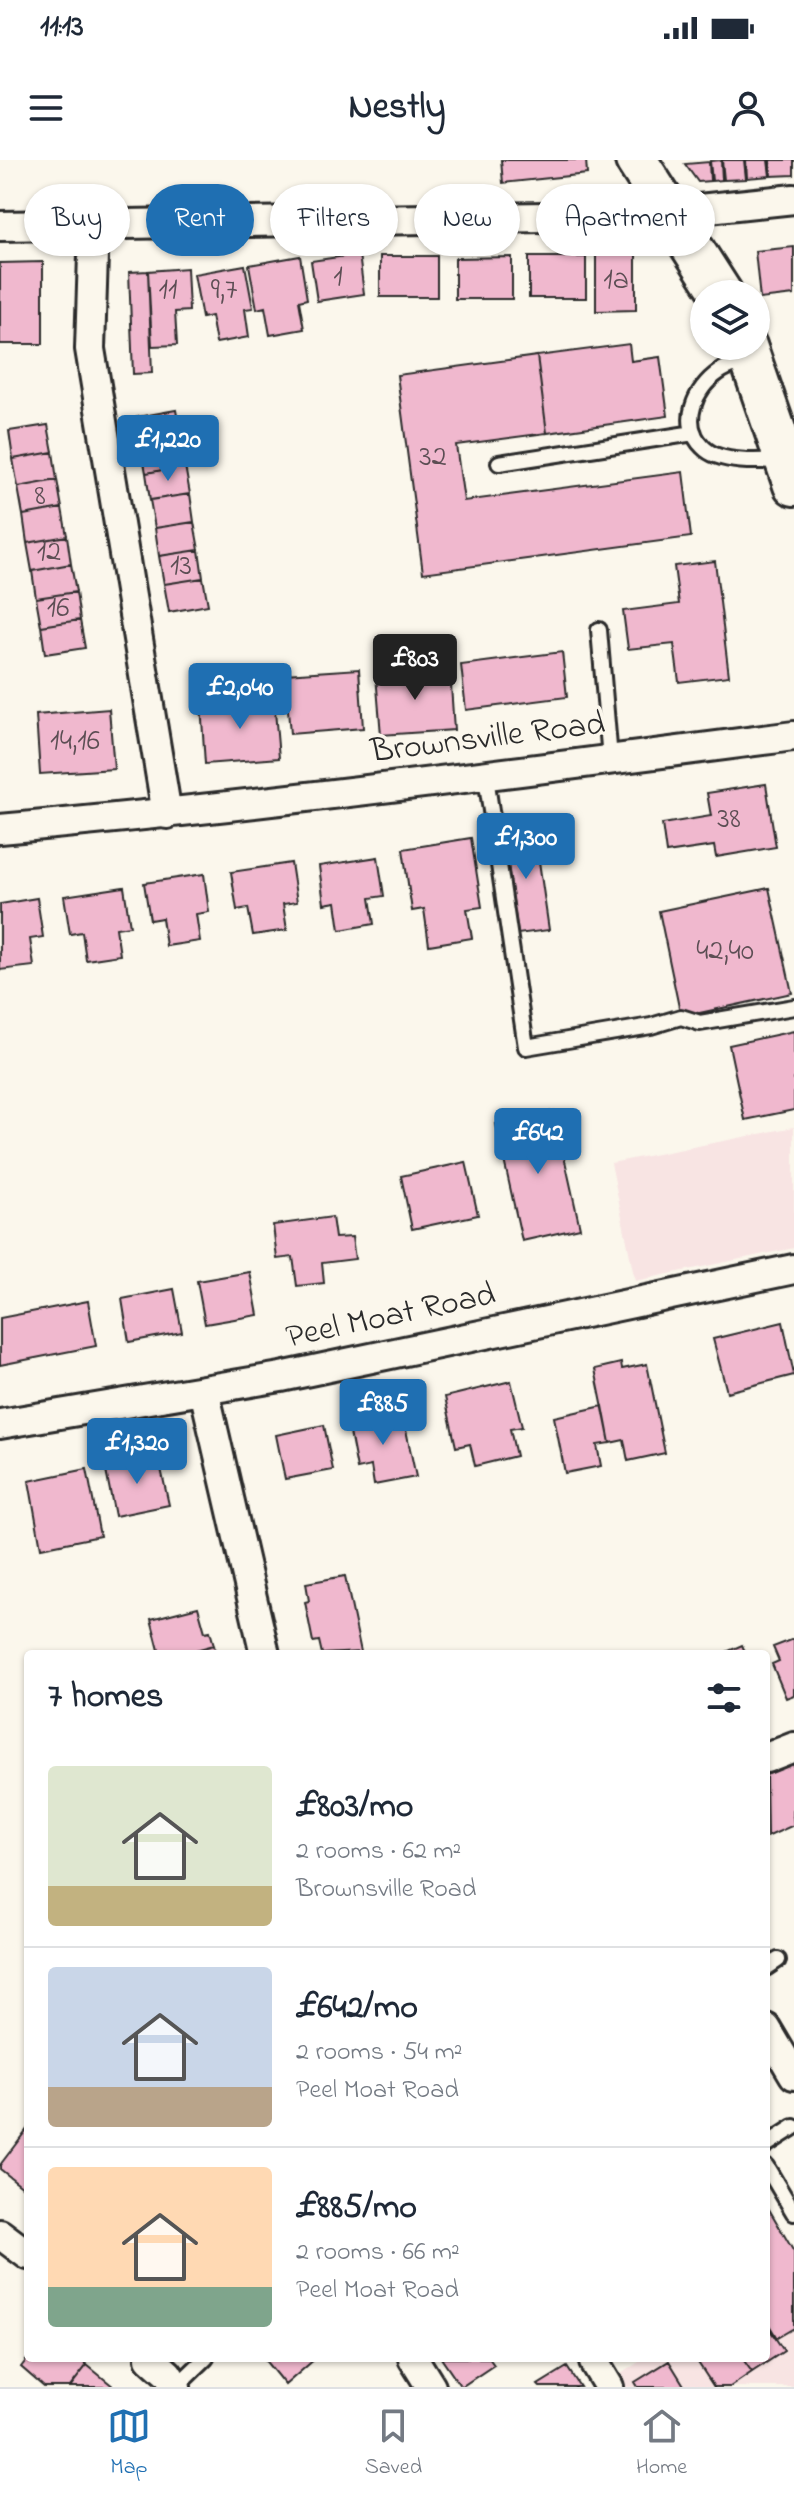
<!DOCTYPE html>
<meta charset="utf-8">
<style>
:root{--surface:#fff;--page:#f2f2f3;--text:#1f2937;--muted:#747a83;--line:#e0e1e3;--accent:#1f6fb2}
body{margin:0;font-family:"Indie Flower",sans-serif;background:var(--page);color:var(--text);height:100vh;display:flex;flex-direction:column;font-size:30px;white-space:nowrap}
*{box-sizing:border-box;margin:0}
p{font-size:26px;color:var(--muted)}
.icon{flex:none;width:44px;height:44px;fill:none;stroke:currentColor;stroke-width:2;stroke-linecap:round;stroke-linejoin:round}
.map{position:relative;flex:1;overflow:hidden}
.drawer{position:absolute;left:24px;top:1490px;width:746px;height:712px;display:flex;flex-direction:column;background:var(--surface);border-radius:8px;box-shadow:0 2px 6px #0004}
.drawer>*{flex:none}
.top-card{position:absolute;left:24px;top:24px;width:746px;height:72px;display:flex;gap:16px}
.tools{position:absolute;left:690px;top:120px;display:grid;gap:16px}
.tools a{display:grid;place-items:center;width:80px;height:80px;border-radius:50%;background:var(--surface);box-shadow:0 2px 6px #0004;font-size:40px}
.price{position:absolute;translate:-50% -68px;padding:0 18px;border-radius:8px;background:var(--accent);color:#fff;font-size:26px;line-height:52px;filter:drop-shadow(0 2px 4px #0008)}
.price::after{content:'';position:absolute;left:50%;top:48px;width:24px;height:18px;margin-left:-12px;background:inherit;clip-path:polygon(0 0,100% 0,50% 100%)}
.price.current{background:#222;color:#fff}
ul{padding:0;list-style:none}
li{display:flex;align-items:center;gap:24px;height:200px;padding:0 24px}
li+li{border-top:2px solid var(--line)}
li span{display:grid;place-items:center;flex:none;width:224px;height:160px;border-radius:8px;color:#555}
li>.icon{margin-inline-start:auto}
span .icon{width:96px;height:96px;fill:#fffc;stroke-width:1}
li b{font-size:34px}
h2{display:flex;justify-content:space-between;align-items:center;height:96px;padding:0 24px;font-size:34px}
.pill{padding:0 28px;border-radius:36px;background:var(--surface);box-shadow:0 2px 6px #0004;font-size:28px;line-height:72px}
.pill.current{background:var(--accent);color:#fff}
.status{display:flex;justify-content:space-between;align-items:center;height:56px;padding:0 40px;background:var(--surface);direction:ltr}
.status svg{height:22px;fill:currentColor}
header{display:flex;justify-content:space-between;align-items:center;height:104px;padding:0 24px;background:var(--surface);font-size:36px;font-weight:800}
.tabs{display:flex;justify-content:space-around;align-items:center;height:112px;border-top:2px solid var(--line);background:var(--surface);font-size:22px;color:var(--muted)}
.tabs a{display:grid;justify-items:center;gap:4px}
.tabs .current{color:var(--accent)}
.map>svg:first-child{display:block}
.built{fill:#f8e4e3}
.building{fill:#f0b8ce;stroke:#2b2b2b;stroke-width:2}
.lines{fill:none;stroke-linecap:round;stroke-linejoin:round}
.service-casing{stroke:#2b2b2b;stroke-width:20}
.minor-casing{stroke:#2b2b2b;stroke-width:34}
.secondary-casing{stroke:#2b2b2b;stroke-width:46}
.service{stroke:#fbf7ec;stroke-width:14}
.minor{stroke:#fbf7ec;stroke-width:28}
.secondary{stroke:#fbf7ec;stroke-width:40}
.labels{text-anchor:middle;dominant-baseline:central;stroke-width:7;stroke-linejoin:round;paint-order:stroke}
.number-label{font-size:30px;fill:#5c4e54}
.street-label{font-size:34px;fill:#2b2b2b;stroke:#fbf7ec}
</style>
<div class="status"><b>11:13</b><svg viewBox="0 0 49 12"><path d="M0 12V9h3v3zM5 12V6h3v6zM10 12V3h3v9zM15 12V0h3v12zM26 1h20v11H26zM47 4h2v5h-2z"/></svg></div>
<header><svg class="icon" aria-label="menu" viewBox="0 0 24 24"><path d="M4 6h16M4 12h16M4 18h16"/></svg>Nestly<svg class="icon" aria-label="person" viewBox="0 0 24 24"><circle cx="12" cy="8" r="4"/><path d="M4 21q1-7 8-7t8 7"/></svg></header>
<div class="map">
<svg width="794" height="2227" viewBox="0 0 794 2227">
<rect width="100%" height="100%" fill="#fbf7ec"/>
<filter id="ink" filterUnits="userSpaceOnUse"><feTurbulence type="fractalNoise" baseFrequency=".0125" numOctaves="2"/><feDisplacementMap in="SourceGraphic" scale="16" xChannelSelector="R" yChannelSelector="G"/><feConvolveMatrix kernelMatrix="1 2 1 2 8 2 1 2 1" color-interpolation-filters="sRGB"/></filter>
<g filter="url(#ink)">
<!-- built -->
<path class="built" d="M794,967V1088L635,1121L611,1003Z
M794,2101V2227H601L645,2198H766V2119Z"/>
<!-- building -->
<path class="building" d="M501,0H586L587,14L503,23Z
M721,0L722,20L712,21L710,1Z
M722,0H744L746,19L724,20Z
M746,0H768L770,16L747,18Z
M770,0H794V15L771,16Z
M709,2L710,21L698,22L685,4Z
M794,87V135L760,139L755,91Z
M636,92V150L596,151V93Z
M359,94L364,134L317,141L311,101Z
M300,96L307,139L299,141L304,169L270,175L265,147L257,149L249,105Z
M380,96H437V137H380Z
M512,97V139H455V98Z
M529,97H586V138H529Z
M43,102V184H0V103Z
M245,105L253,148L245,149L249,177L216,183L211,156L202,158L194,114Z
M187,108L189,151L175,152L177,185L152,186L148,111Z
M148,111L152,213L133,214L129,112Z
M629,184L631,201L660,197L668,256L547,273L537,196Z
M537,196L547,273L456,285L464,341L683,312L691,377L423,413L397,215Z
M176,250L181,278L141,285L137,257Z
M48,265L53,292L13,299L9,271Z
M181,278L185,306L146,313L141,285Z
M53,292L57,320L18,327L13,299Z
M185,306L190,334L150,340L146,313Z
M57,320L62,348L23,355L18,327Z
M190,334L194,362L155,368L150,340Z
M62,348L67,376L27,383L23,355Z
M194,362L199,390L159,396L155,368Z
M67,376L71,404L32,411L27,383Z
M199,390L203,418L164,424L159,396Z
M715,401L729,516L679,522L674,484L628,489L623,451L679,444L674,406Z
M71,404L76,432L36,438L32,411Z
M203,418L208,445L169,452L164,424Z
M76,432L80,460L41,466L36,438Z
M80,460L85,488L45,494L41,466Z
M562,492L567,537L466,550L461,505Z
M359,509L363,568L290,574L285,514Z
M450,510L454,570L381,575L376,515Z
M274,539L279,598L205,604L201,544Z
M109,549L114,609L40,614L36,555Z
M766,624L776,687L716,697L714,686L666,693L662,664L711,656L707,633Z
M534,667L549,770L518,774L503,672Z
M471,678L482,747L467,749L472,778L429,785L424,749L412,751L403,689Z
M378,697L384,736L370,738L374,764L340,770L336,742L324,744L319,706Z
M291,703L297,742L283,744L287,770L253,775L248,748L237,750L231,712Z
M204,714L209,752L196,754L200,781L166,786L162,758L150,760L144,723Z
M124,727L130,766L116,768L120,795L86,800L82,772L70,774L64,736Z
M769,728L792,833L681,857L659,751Z
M37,738L43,777L30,779L34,806L0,810V744Z
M794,871V950L745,960L729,885Z
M554,951L580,1068L522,1081L496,964Z
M466,1002L478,1055L412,1069L401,1016Z
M332,1057L335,1078L352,1077L355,1099L322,1103L324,1123L297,1126L293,1097L277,1099L273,1065Z
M250,1112L258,1155L205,1164L197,1121Z
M174,1129L182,1172L129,1182L122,1139Z
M88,1141L96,1186L0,1205V1158Z
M783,1162L794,1215L727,1232L713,1179Z
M621,1203L622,1209L647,1204L665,1293L628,1301L624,1280L610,1283L595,1209Z
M511,1221L522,1267L510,1269L516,1296L475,1306L470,1284L456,1287L445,1237Z
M603,1246L610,1283L597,1285L601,1306L565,1313L554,1257Z
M402,1251L416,1317L374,1325L371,1306L357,1309L348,1262Z
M324,1265L333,1310L285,1319L276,1275Z
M158,1295L169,1345L115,1356L105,1306Z
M87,1309L100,1376L41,1388L29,1321Z
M345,1416L361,1492L322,1494L319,1481L313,1482L305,1442L309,1441L306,1423Z
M198,1447L205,1472L210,1471L214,1485L181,1494H160L151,1459Z
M794,1479V1535L786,1538L772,1504L779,1501L773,1487Z
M214,1485L216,1494H181Z
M742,1485L746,1494H722Z
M794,1603V1649L792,1650L794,1665L767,1677L766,1615Z
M28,1968V2031L0,2009V2005Z
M766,2044L794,2092V2168L777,2178L766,2160Z
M766,2164L784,2191L752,2212L742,2198H766Z
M28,2198H78L87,2205L70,2227H44L21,2207Z
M263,2198H316L285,2225Z
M441,2198H489L494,2205L461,2227Z
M695,2198H742L752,2212L730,2227H714Z
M669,2201L685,2227H638L635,2222Z
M87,2205L114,2227H70Z
M567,2207L580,2227H540L538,2225Z"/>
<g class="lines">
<!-- service casing -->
<g class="service-casing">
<path id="service" d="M748,199C739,203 727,206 719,212C695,228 679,264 703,287C719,304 761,302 782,299
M499,303L694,273
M599,470L610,599
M486,617L526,887L651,866L681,857L700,863L794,847
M766,1808L778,1800
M766,1985L794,1967
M766,2006L794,2053
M176,2227L206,2198"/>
</g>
<!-- minor casing -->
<g class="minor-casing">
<path id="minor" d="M94,63L90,189L167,654
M678,64L699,49L794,39
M0,66L610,56L636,53L662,42
M0,669C266,645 530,610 794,576
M204,1230L265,1494
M0,1264L281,1217L794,1109
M766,1598L794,1587
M766,1868L794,1915
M0,2074L28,2095
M150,2198L168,2214L176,2227
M413,2198L431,2227
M594,2202L609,2227"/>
</g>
<!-- secondary casing -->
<g class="secondary-casing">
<path id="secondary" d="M636,0L722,134
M746,186L794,325"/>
</g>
<!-- service -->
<use href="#service" class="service"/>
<!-- minor -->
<use href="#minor" class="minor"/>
<!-- secondary -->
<use href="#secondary" class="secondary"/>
</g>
</g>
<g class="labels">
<!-- number labels -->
<g class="number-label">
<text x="338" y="118">1</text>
<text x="616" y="121">1a</text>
<text x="168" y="131">11</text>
<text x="224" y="131">9,7</text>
<text x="433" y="298">32</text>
<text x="40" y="337">8</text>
<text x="49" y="393">12</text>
<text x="181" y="407">13</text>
<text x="58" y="449">16</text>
<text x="75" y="582">14,16</text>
<text x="729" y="660">38</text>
<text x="725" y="792">42,40</text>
</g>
<!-- street labels -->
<g class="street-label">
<text transform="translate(488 579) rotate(-7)">Brownsville Road</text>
<text transform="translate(391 1157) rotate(-12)">Peel Moat Road</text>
</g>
</g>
</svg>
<div class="tools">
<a><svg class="icon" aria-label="layers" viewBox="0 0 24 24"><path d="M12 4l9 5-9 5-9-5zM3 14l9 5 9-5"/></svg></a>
</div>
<b class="price" style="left:168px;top:323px">£1,220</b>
<b class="price current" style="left:415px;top:542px">£803</b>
<b class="price" style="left:240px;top:571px">£2,040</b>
<b class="price" style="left:526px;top:721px">£1,300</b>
<b class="price" style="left:538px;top:1016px">£642</b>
<b class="price" style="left:383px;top:1287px">£885</b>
<b class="price" style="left:137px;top:1326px">£1,320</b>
<div class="top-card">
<a class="pill">Buy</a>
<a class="pill current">Rent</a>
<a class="pill">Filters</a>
<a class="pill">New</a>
<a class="pill">Apartment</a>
</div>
<section class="drawer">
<h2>7 homes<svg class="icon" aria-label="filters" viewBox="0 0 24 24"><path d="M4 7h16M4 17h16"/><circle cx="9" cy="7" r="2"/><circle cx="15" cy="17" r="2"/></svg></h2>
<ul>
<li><span style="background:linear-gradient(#dfe7d0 75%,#c2b280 0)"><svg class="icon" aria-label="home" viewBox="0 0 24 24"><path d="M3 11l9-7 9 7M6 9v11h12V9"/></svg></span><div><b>£803/mo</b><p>2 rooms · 62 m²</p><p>Brownsville Road</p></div></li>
<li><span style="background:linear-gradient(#c9d6e8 75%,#b9a48a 0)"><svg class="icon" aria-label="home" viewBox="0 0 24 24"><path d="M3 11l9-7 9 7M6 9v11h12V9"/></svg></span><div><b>£642/mo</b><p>2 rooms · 54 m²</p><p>Peel Moat Road</p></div></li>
<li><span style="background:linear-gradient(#ffd9b3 75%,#7fa58c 0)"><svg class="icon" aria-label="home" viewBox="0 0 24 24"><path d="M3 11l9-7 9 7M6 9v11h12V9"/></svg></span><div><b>£885/mo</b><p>2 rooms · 66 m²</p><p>Peel Moat Road</p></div></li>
</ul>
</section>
</div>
<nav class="tabs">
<a class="current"><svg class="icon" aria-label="map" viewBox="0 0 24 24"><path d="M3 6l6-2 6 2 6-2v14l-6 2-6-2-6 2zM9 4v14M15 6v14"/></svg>Map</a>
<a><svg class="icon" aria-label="saved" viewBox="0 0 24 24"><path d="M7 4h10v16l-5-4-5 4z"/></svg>Saved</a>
<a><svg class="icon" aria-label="home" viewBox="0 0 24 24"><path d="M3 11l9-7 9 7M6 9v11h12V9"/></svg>Home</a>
</nav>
